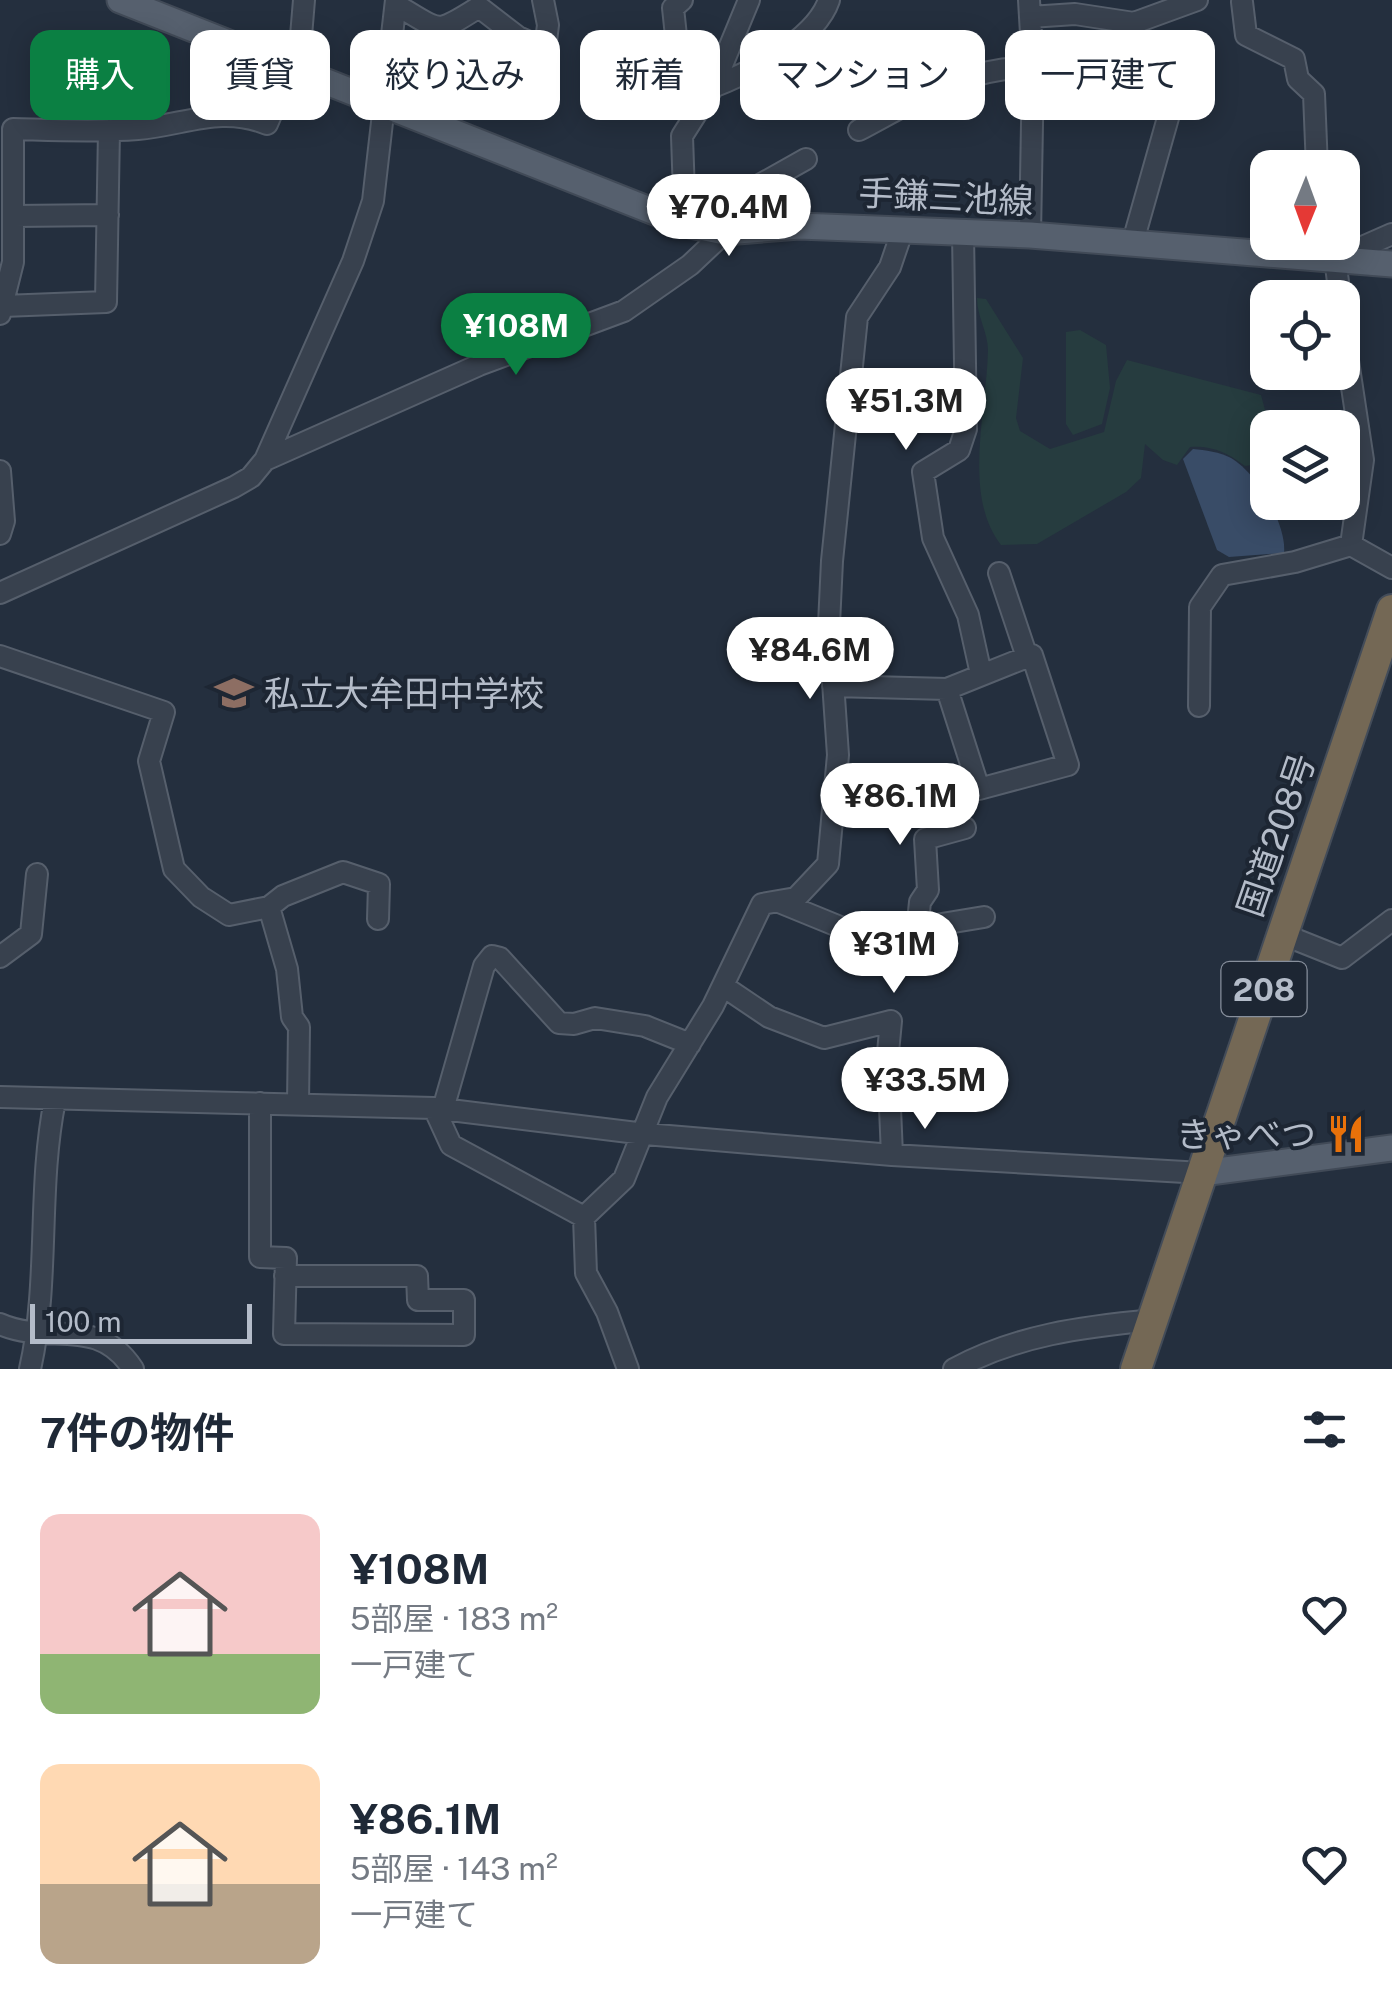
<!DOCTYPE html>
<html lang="ja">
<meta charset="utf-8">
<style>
:root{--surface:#fff;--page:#f6f6f7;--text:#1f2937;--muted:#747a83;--accent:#0b8043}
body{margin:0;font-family:"Public Sans","Noto Sans JP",sans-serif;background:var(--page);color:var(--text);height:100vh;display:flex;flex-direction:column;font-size:38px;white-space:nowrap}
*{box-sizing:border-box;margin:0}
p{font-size:32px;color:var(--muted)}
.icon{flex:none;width:55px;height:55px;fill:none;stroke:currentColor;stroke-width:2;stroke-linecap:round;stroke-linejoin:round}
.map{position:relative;height:1369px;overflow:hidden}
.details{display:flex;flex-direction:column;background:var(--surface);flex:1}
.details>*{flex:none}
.banner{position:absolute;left:30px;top:30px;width:1332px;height:90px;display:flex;gap:20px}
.needle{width:65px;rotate:181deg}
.fabs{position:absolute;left:1250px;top:150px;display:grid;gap:20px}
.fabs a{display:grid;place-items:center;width:110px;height:110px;border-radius:20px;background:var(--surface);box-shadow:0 5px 25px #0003;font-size:50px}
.scale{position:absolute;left:30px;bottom:25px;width:222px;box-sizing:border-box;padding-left:10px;border:5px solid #b4bcc9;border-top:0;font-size:28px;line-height:35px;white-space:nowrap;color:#b4bcc9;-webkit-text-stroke:8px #1d2633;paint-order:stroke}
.price{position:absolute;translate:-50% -85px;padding:0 22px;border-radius:35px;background:#fff;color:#222;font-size:32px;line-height:65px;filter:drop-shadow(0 2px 5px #0008)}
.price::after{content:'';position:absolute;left:50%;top:60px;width:30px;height:22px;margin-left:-15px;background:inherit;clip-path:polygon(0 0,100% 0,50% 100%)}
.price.selected{background:var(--accent);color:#fff}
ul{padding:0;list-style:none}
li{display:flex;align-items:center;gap:30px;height:250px;padding:0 40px}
li span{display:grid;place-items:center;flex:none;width:280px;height:200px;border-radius:20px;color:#555}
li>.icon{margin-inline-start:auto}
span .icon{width:120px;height:120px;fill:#fffc;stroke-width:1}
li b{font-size:42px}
h2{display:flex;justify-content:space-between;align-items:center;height:120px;padding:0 40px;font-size:42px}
.tag{padding:0 35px;border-radius:20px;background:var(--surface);box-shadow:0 5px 25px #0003;font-size:35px;line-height:90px}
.tag.selected{background:var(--accent);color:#fff}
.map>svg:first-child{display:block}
.green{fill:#263c3f}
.water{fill:#394c67}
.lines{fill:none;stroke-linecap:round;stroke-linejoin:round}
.minor-casing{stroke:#565f6c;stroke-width:24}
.major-casing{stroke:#414a57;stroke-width:29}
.highway-casing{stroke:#434c59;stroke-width:34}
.minor{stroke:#38414e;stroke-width:20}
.major{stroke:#56606e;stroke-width:25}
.highway{stroke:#746855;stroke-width:30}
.labels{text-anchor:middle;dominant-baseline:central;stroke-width:8;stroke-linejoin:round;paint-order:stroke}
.shield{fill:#1d2633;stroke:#878f9c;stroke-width:2.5}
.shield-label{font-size:32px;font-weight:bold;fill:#b4bcc9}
.street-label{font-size:35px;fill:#b4bcc9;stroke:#1d2633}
.poi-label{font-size:35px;fill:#b4bcc9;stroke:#1d2633;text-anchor:start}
</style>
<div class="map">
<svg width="1392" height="1369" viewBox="0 0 1392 1369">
<rect width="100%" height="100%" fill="#242f3e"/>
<!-- green -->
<path class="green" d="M977,298L986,299L1023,358L1016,418L1020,431L1050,449L1104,432L1116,381L1127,360L1261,395L1269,425L1258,464L1245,466C1228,453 1212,445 1190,447L1177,465L1163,460L1145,444L1141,478L1126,492L1037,544L1001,545C962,495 987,410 988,350C988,332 977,317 977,298Z
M1080,330L1106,345L1110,388L1102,424L1073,435L1066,424V332Z"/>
<!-- water -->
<path class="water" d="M1193,449C1205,450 1220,452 1231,458C1257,473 1287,525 1284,553L1229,557L1217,550L1183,459Z"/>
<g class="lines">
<!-- minor casing -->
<g class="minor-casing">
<path id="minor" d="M682,0L673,8L676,36L661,51L713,87C750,72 815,41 829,0
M1029,0L1033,68L1030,235
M1242,2L1246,35L1294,59L1298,79L1314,94L1317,168
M396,5C443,31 433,36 479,7L518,37L545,49L548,25L543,0
M1030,17L1075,14L1134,23L1197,0
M859,130C912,102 968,66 1030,68C1077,70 1128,88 1174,98
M14,216L108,215
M685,224L682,136L713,87L749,0
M708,229L715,210L806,159
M963,233L966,429L959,450L923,472L933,538L968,615L981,674
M1333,242L1340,298
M1132,245L1177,86L1183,62L1179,55
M1347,260L1358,249L1392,234
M3,306L106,302L109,130
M0,314L13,262V129C54,130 96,132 138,129C185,125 221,105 267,124L300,48L304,0
M265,460L479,365L624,311L690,265L725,232
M0,471L4,521L0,534
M1351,545L1392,568
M999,573L1027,657
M0,593L234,487L251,477L265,460L353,261L373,201L396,0
M1032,655L1068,765L979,789L947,689Z
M0,656L164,712L149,761L174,869L201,897L229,915L269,907L287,969L292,1017L299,1027L298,1103
M833,686L947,689
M1199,706L1200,607L1222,575L1295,562L1351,545L1363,460L1342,321
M779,902L850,931L875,935L984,917
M269,907L283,896L343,872L379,884L378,919
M917,931L920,902L928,890L925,839L965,828
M1281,938H1292L1342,958L1392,920
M0,957L31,934L37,874
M723,986L769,1017L824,1038L891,1021L884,1094L890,1108L892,1155
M0,1097L434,1108L645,1134L892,1155L1202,1173
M260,1103V1257L286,1258L284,1334L464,1335V1300H418L417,1276H285
M434,1108L451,1145L584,1217L586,1273L607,1312L628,1369
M443,1109L484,966L492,956L500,958L559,1023L574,1024L595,1018L645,1026L690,1044
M584,1217L624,1179L657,1097L713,1006L762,904L796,898L828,864L838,755L829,624L832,561L857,317L890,267L903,229
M0,1324C49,1346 97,1314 133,1369
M30,1369C50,1281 37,1189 55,1100
M954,1369C1018,1335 1081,1327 1153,1320"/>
</g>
<!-- major casing -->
<g class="major-casing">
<path id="major" d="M120,0L685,224L725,232L799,226L1030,235L1392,264
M1202,1173L1392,1148"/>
</g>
<!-- highway casing -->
<g class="highway-casing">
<path id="highway" d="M1136,1369L1392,610"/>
</g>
<!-- minor -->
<use href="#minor" class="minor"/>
<!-- major -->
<use href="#major" class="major"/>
<!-- highway -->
<use href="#highway" class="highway"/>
</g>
<!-- icons -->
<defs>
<g id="school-bare" transform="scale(3)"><path d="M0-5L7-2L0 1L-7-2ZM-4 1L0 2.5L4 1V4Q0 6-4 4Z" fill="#8d6e63" stroke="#1d2633" stroke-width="2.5" paint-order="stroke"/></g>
<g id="restaurant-bare" transform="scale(3)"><path d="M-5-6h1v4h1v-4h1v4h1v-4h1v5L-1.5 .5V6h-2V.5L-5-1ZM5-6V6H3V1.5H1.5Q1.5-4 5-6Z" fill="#e8710a" stroke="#1d2633" stroke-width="2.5" paint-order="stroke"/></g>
</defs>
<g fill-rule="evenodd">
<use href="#school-bare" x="234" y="693"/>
<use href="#restaurant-bare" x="1346" y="1134"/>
</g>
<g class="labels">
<!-- shield labels -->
<rect class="shield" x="1221.5" y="962" width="85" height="54" rx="8"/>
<g class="shield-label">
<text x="1264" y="989">208</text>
</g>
<!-- street labels -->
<g class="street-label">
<text transform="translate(946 197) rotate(3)">手鎌三池線</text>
<text transform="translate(1276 835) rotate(-71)">国道208号</text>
</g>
<!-- poi labels -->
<g class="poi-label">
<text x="264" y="693">私立大牟田中学校</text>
<text x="1316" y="1134" text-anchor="end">きゃべつ</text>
</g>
</g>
</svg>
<div class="fabs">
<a><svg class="needle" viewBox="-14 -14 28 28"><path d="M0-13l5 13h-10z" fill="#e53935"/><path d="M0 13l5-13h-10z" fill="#747a83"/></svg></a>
<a><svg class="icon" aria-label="locate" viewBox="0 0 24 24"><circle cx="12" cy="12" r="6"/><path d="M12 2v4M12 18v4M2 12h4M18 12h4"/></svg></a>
<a><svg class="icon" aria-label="layers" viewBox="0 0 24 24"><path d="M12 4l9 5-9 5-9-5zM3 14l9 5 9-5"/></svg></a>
</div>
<div class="scale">100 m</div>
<b class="price" style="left:729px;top:259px">¥70.4M</b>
<b class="price selected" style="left:516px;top:378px">¥108M</b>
<b class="price" style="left:906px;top:453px">¥51.3M</b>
<b class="price" style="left:810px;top:702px">¥84.6M</b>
<b class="price" style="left:900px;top:848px">¥86.1M</b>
<b class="price" style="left:894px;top:996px">¥31M</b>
<b class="price" style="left:925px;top:1132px">¥33.5M</b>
<div class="banner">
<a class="tag selected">購入</a>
<a class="tag">賃貸</a>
<a class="tag">絞り込み</a>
<a class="tag">新着</a>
<a class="tag">マンション</a>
<a class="tag">一戸建て</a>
</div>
</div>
<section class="details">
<h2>7件の物件<svg class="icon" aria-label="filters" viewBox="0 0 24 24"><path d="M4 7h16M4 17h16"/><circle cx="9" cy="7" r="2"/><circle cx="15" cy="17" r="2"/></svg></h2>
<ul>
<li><span style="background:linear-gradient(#f6c9c9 70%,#8fb573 0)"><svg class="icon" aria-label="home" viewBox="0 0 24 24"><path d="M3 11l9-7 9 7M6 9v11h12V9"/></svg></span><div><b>¥108M</b><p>5部屋 · 183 m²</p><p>一戸建て</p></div><svg class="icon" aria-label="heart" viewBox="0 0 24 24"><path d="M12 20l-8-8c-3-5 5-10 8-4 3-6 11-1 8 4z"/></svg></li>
<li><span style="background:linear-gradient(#ffd9b3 60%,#b9a48a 0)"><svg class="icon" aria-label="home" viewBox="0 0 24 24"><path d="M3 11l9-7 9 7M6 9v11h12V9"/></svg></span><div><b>¥86.1M</b><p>5部屋 · 143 m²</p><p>一戸建て</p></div><svg class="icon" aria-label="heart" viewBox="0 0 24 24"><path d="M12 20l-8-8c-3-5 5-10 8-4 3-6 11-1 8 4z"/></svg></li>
</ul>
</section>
